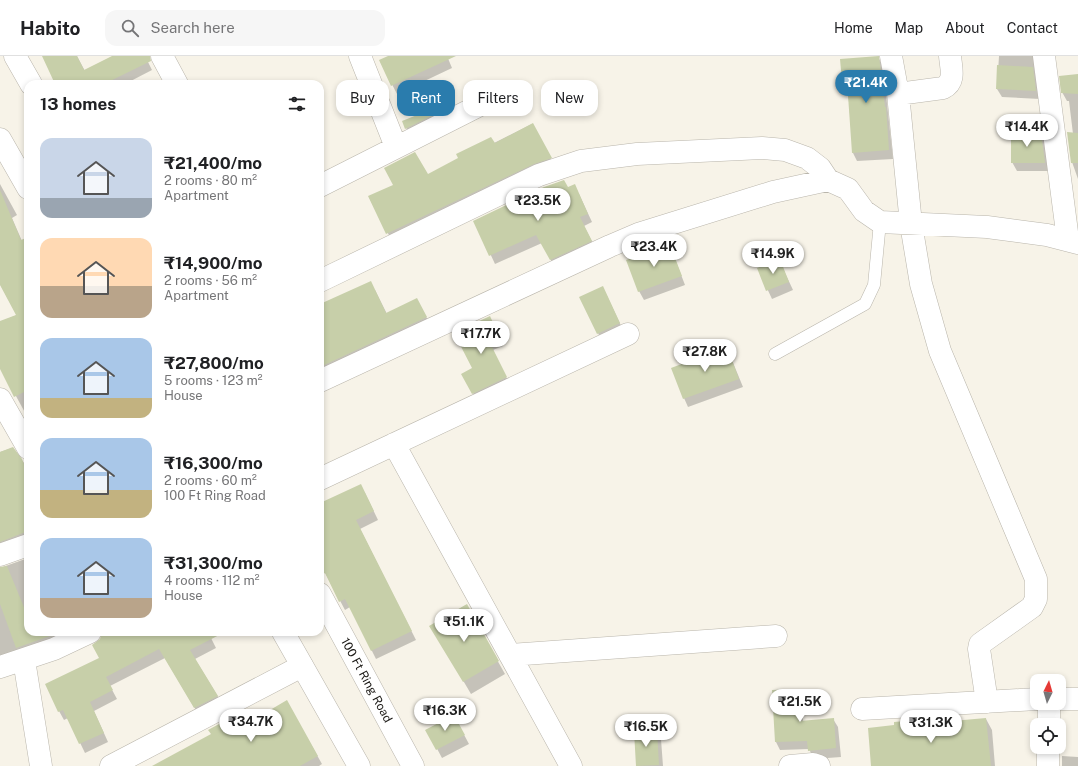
<!DOCTYPE html>
<meta charset="utf-8">
<style>
:root{--surface:#fff;--page:#f6f6f6;--text:#202124;--muted:#757577;--line:#e0e0e0;--accent:#2a7cad}
body{margin:0;font-family:"Public Sans",sans-serif;background:var(--page);color:var(--text);height:100vh;display:flex;flex-direction:column;font-size:15px;white-space:nowrap}
*{box-sizing:border-box;margin:0}
p{font-size:13px;color:var(--muted)}
.icon{flex:none;width:22px;height:22px;fill:none;stroke:currentColor;stroke-width:2;stroke-linecap:round;stroke-linejoin:round}
.map{position:relative;flex:1;overflow:hidden}
.side{position:absolute;left:24px;top:24px;width:300px;height:556px;display:flex;flex-direction:column;background:var(--surface);border-radius:12px;box-shadow:0 2px 6px #0003}
.side>*{flex:none}
.top-card{position:absolute;left:336px;top:24px;width:380px;height:36px;display:flex;gap:8px}
.needle{width:26px;rotate:5deg}
.controls{position:absolute;left:1030px;top:618px;display:grid;gap:8px}
.controls a{display:grid;place-items:center;width:36px;height:36px;border-radius:8px;background:var(--surface);box-shadow:0 2px 6px #0003;font-size:20px}
.price{position:absolute;translate:-50% -34px;padding:0 9px;border-radius:14px;background:#fff;color:#222;font-size:13px;line-height:26px;filter:drop-shadow(0 1px 2px #0008)}
.price::after{content:'';position:absolute;left:50%;top:24px;width:12px;height:9px;margin-left:-6px;background:inherit;clip-path:polygon(0 0,100% 0,50% 100%)}
.price.current{background:var(--accent);color:#fff}
ul{padding:0;list-style:none}
li{display:flex;align-items:center;gap:12px;height:100px;padding:0 16px}
li span{display:grid;place-items:center;flex:none;width:112px;height:80px;border-radius:12px;color:#555}
li>.icon{margin-inline-start:auto}
span .icon{width:48px;height:48px;fill:#fffc;stroke-width:1}
li b{font-size:17px}
h2{display:flex;justify-content:space-between;align-items:center;height:48px;padding:0 16px;font-size:17px}
.pill{padding:0 14px;border-radius:12px;background:var(--surface);box-shadow:0 2px 6px #0003;font-size:14px;line-height:36px}
.pill.current{background:var(--accent);color:#fff}
header{display:flex;align-items:center;gap:24px;box-sizing:border-box;height:56px;padding:0 20px;background:var(--surface);border-bottom:1px solid var(--line)}
header strong{font-size:19px}
nav{display:flex;gap:22px;margin-inline-start:auto;font-size:14px}
.search{width:280px;height:36px;background:var(--page);display:flex;align-items:center;gap:10px;box-sizing:border-box;padding:0 14px;border-radius:12px;color:var(--muted);font-size:15px}
.map>svg:first-child{display:block}
.shadow{fill:#0003}
.building{fill:#c7cfa9}
.lines{fill:none;stroke-linecap:round;stroke-linejoin:round}
.lane-casing{stroke:#b9b5ab;stroke-width:13}
.street-casing{stroke:#b9b5ab;stroke-width:23}
.primary-casing{stroke:#b9b5ab;stroke-width:23}
.lane{stroke:#fff;stroke-width:12}
.street{stroke:#fff;stroke-width:22}
.primary{stroke:#fff;stroke-width:22}
.labels{text-anchor:middle;dominant-baseline:central;stroke-width:4;stroke-linejoin:round;paint-order:stroke}
.street-label{font-size:12px;fill:#191713;stroke:#f7f3e8}
</style>
<header>
<strong>Habito</strong>
<div class="search"><svg class="icon" aria-label="search" viewBox="0 0 24 24"><circle cx="10" cy="10" r="6"/><path d="M15 15l6 6"/></svg>Search here</div>
<nav><a>Home</a><a>Map</a><a>About</a><a>Contact</a></nav>
</header>
<div class="map">
<svg width="1078" height="710" viewBox="0 0 1078 710">
<rect width="100%" height="100%" fill="#f7f3e8"/>
<!-- shadow -->
<path class="shadow" d="M43,0H77L85,15L114,0H145L152,14L125,28H57Z
M390,0H447L452,12L397,38L380,5Z
M999,0H1039L1040,43L1002,41L997,33Z
M878,1L883,10L893,103L857,105L853,97L848,34L843,25Z
M1078,19V123L1072,106L1073,78L1069,45H1067L1062,36Z
M437,52L441,60L411,81L403,66Z
M532,68L555,110L392,185L369,141L428,120Z
M1041,77L1046,86L1049,115H1017L1012,106Z
M0,128L17,159L12,162L22,185L28,182V362L0,311V266L17,259L0,228Z
M568,132L579,138L592,166L584,170L596,193L555,212L542,187L495,208L475,165Z
M670,190L685,229L644,244L639,235Z
M779,204L793,234L772,243L758,213Z
M375,234L387,258L421,251L431,270L320,322V248Z
M607,240L624,276L602,286L598,277Z
M494,268L503,290L493,294L510,329L477,345L473,337L474,313Z
M727,292L743,331L688,351L684,342Z
M12,392L28,412V486L0,498V396Z
M365,437L378,464L360,473L416,584L376,603L350,551L345,554L320,507V444L322,447Z
M28,502V576H84L0,605V512Z
M466,549L505,618L471,638L431,570Z
M103,576H208L216,592L195,603L223,649L200,661L165,602L110,630L117,643L94,655L108,686L85,697L68,662L64,664L59,655L101,603Z
M798,634L802,642L803,666L833,663L838,671L841,701L814,703L809,693L780,694L776,686L773,635Z
M287,646L322,708L319,710H156L235,668H248Z
M454,660L469,688L442,702L427,674Z
M986,663L992,674L995,710H872L895,670L918,665L920,669Z
M657,675L661,683L663,710H637L635,676Z
M1062,700L1078,701V710H1062Z"/>
<!-- building -->
<path class="building" d="M42,0H77L84,14L112,0H150L151,5L104,28H55Z
M388,0H456L391,30L379,4Z
M879,0L885,51H886L889,94L852,97L847,25L842,26L840,3Z
M997,9L1033,11L1036,35L996,33Z
M1078,18V38L1061,37L1059,20Z
M437,51L439,56L405,73L402,65Z
M533,67L552,102L534,108L386,178L368,140L393,129L384,112L415,96L428,118L458,102L456,98L491,81L495,87Z
M1011,76H1041L1045,107H1011Z
M1067,76L1078,77V107H1071Z
M564,124L568,131L575,128L588,158L580,161L592,185L550,204L536,179L489,200L473,165L544,131Z
M0,134L21,184L28,181V334L14,341L0,313V265L16,259L0,229Z
M670,189L682,220L638,236L626,204Z
M780,203L789,226L766,235L757,212Z
M371,225L386,257L417,242L427,261L320,311V248Z
M603,230L620,267L597,278L579,241Z
M490,260L500,282L490,287L507,321L472,338L461,318L472,312L454,277Z
M727,291L739,323L683,343L671,312Z
M13,391L22,403L28,418V475L0,486V396Z
M361,428L374,455L356,464L412,575L371,595L345,543L339,546L325,517L320,520V447Z
M7,510L28,561V576H61L16,592L0,548V511Z
M467,548L499,605L463,626L429,570Z
M102,576H225L190,594L218,640L194,652L159,593L106,621L113,634L90,646L104,677L79,688L63,654L58,656L45,628L99,602L92,589L100,583Z
M798,633L800,665L834,662L836,692L808,695L807,685L775,686L772,634Z
M287,644L318,700L300,710H152L211,678L208,674L232,661L235,667L245,661L248,667Z
M454,659L465,679L436,694L425,674Z
M986,662L991,710H871L868,672L894,669V666L918,664L919,668Z
M657,674L659,709L636,710L634,675Z"/>
<g class="lines">
<!-- lane casing -->
<g class="lane-casing">
<path id="lane" d="M775,298L865,248L874,229L880,166"/>
</g>
<!-- street casing -->
<g class="street-casing">
<path id="street" d="M162,0L177,28
M360,0L396,91
M891,0L898,38L911,168L921,228L940,295L1036,523V543L1032,551L980,588L979,593L987,646
M1044,0L1068,184
M898,38L943,32C956,26 951,12 950,0
M320,130L498,40
M320,225L539,119L581,105L637,98L762,92L785,94L807,102L820,112L828,124
M320,325L610,190L638,178L773,136L828,124L848,133L864,155L880,166L987,171L1047,179L1078,187
M0,343L28,392
M394,388L571,710
M320,423L628,278
M0,499L28,489
M510,599L776,580
M24,604L41,710
M0,611L54,593L90,576
M1059,643H1078
M862,653L1037,643
M1049,669V647
M111,710L302,610
M790,710L813,708L819,710
M1048,710V691"/>
</g>
<!-- primary casing -->
<g class="primary-casing">
<g id="primary">
<path d="M15,0L31,28"/>
<path d="M0,83L28,132"/>
<path id="s1" d="M320,538L413,710"/>
<path d="M283,576L359,710"/>
</g>
</g>
<!-- lane -->
<use href="#lane" class="lane"/>
<!-- street -->
<use href="#street" class="street"/>
<!-- primary -->
<use href="#primary" class="primary"/>
</g>
<g class="labels">
<!-- street labels -->
<g class="street-label">
<text stroke="none"><textPath href="#s1" startOffset="98">100 Ft Ring Road</textPath></text>
</g>
</g>
</svg>
<div class="controls">
<a><svg class="needle" viewBox="-14 -14 28 28"><path d="M0-13l5 13h-10z" fill="#e53935"/><path d="M0 13l5-13h-10z" fill="#757577"/></svg></a>
<a><svg class="icon" aria-label="locate" viewBox="0 0 24 24"><circle cx="12" cy="12" r="6"/><path d="M12 2v4M12 18v4M2 12h4M18 12h4"/></svg></a>
</div>
<b class="price current" style="left:866px;top:48px">₹21.4K</b>
<b class="price" style="left:1027px;top:92px">₹14.4K</b>
<b class="price" style="left:538px;top:166px">₹23.5K</b>
<b class="price" style="left:654px;top:212px">₹23.4K</b>
<b class="price" style="left:773px;top:219px">₹14.9K</b>
<b class="price" style="left:481px;top:299px">₹17.7K</b>
<b class="price" style="left:705px;top:317px">₹27.8K</b>
<b class="price" style="left:464px;top:587px">₹51.1K</b>
<b class="price" style="left:800px;top:667px">₹21.5K</b>
<b class="price" style="left:445px;top:676px">₹16.3K</b>
<b class="price" style="left:251px;top:687px">₹34.7K</b>
<b class="price" style="left:931px;top:688px">₹31.3K</b>
<b class="price" style="left:646px;top:692px">₹16.5K</b>
<div class="top-card">
<a class="pill">Buy</a>
<a class="pill current">Rent</a>
<a class="pill">Filters</a>
<a class="pill">New</a>
</div>
<section class="side">
<h2>13 homes<svg class="icon" aria-label="filters" viewBox="0 0 24 24"><path d="M4 7h16M4 17h16"/><circle cx="9" cy="7" r="2"/><circle cx="15" cy="17" r="2"/></svg></h2>
<ul>
<li><span style="background:linear-gradient(#c9d6e8 75%,#9aa5b1 0)"><svg class="icon" aria-label="home" viewBox="0 0 24 24"><path d="M3 11l9-7 9 7M6 9v11h12V9"/></svg></span><div><b>₹21,400/mo</b><p>2 rooms · 80 m²</p><p>Apartment</p></div></li>
<li><span style="background:linear-gradient(#ffd9b3 60%,#b9a48a 0)"><svg class="icon" aria-label="home" viewBox="0 0 24 24"><path d="M3 11l9-7 9 7M6 9v11h12V9"/></svg></span><div><b>₹14,900/mo</b><p>2 rooms · 56 m²</p><p>Apartment</p></div></li>
<li><span style="background:linear-gradient(#a9c7e8 75%,#c2b280 0)"><svg class="icon" aria-label="home" viewBox="0 0 24 24"><path d="M3 11l9-7 9 7M6 9v11h12V9"/></svg></span><div><b>₹27,800/mo</b><p>5 rooms · 123 m²</p><p>House</p></div></li>
<li><span style="background:linear-gradient(#a9c7e8 65%,#c2b280 0)"><svg class="icon" aria-label="home" viewBox="0 0 24 24"><path d="M3 11l9-7 9 7M6 9v11h12V9"/></svg></span><div><b>₹16,300/mo</b><p>2 rooms · 60 m²</p><p>100 Ft Ring Road</p></div></li>
<li><span style="background:linear-gradient(#a9c7e8 75%,#b9a48a 0)"><svg class="icon" aria-label="home" viewBox="0 0 24 24"><path d="M3 11l9-7 9 7M6 9v11h12V9"/></svg></span><div><b>₹31,300/mo</b><p>4 rooms · 112 m²</p><p>House</p></div></li>
</ul>
</section>
</div>
